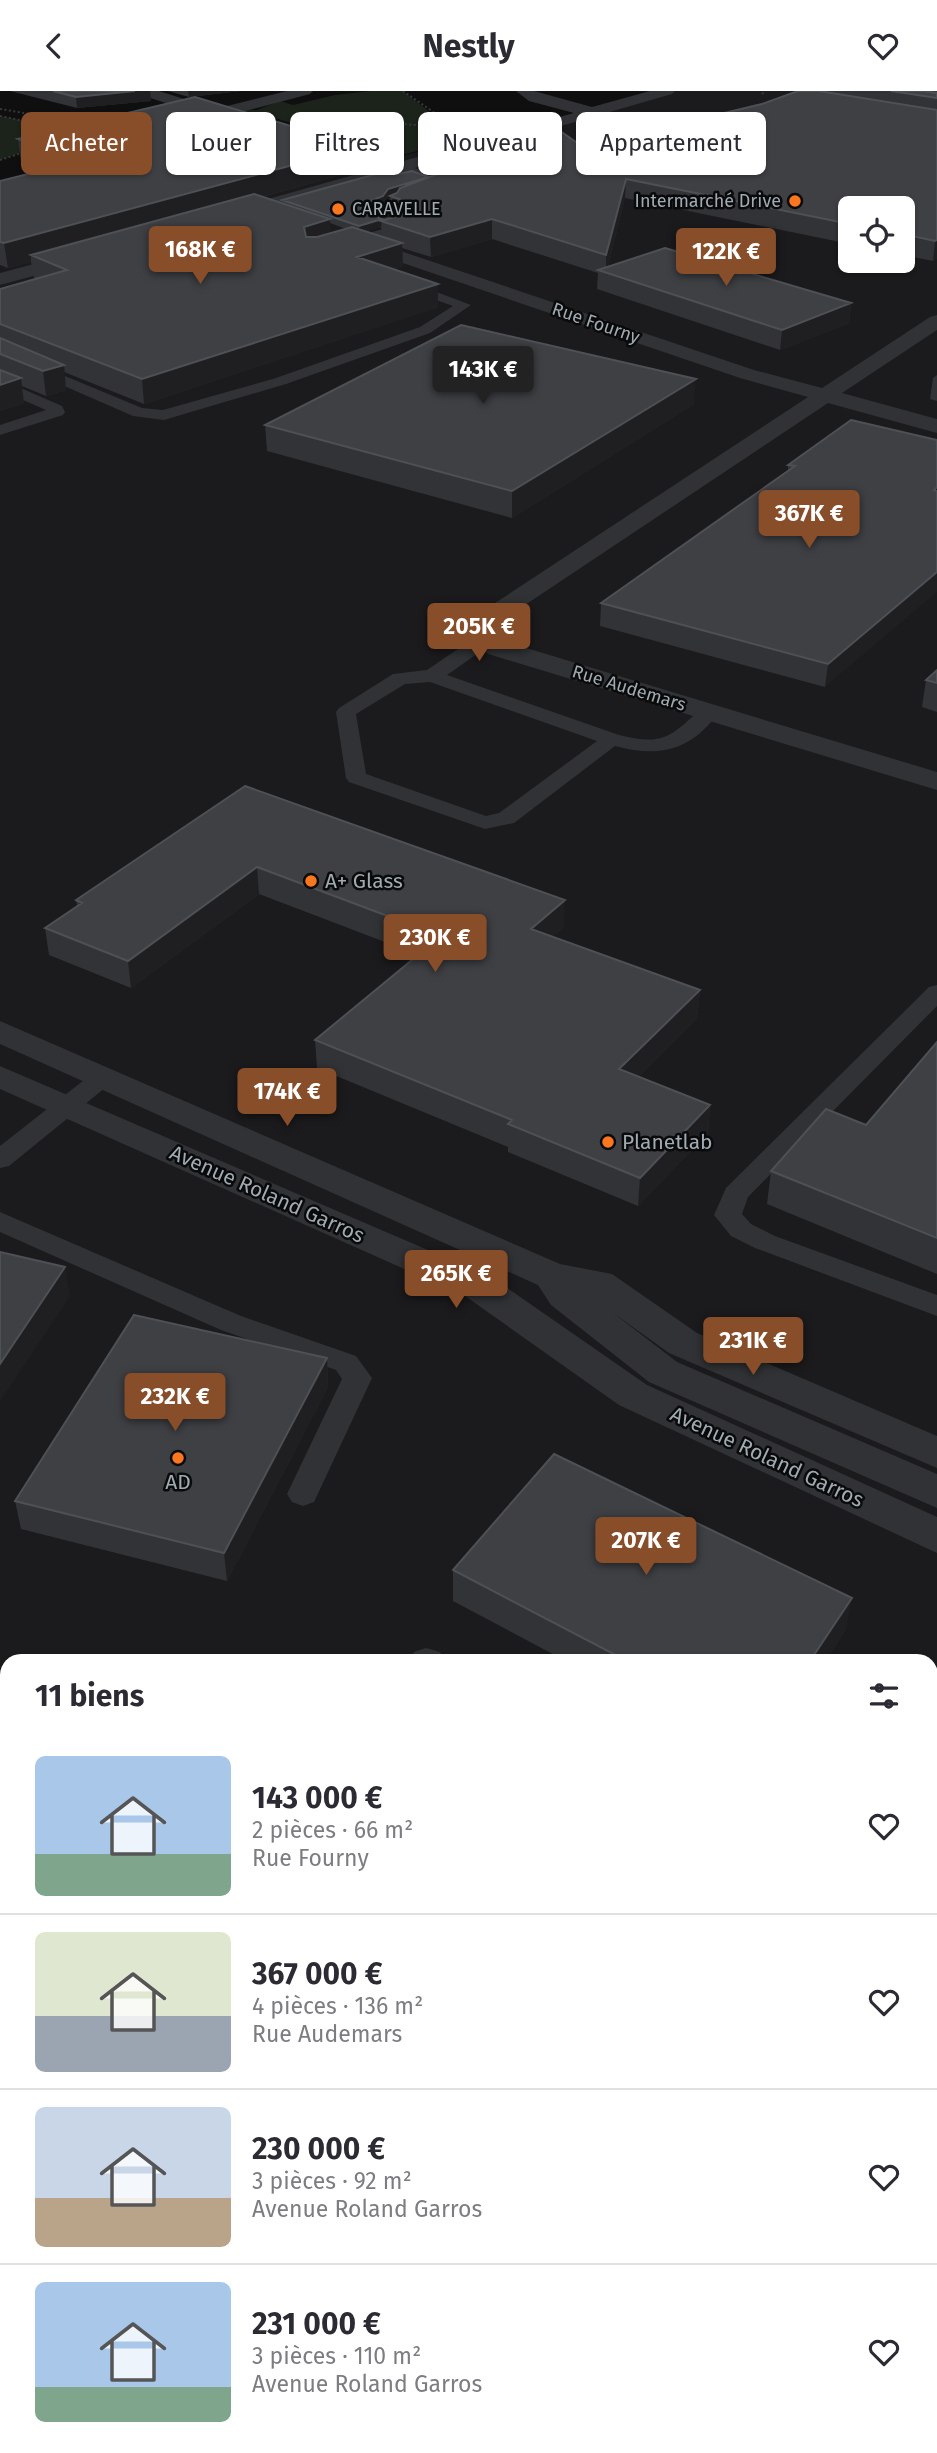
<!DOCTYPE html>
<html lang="fr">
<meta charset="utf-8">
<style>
:root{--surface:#fff;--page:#f7f7f7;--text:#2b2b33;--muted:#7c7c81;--line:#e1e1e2;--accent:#884d29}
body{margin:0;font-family:"Fira Sans",sans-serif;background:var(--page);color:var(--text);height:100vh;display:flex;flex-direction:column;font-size:26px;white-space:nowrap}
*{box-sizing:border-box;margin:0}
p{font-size:23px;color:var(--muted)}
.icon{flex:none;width:38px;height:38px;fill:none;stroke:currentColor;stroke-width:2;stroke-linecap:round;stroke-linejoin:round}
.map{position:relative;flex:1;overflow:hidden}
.side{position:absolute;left:0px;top:1563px;width:938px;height:800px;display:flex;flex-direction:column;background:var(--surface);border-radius:21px 21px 0 0;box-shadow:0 2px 5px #0004}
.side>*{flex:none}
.hud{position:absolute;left:21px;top:21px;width:896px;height:63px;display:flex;gap:14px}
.controls{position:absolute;left:838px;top:105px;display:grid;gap:14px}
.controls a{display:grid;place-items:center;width:77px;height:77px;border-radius:10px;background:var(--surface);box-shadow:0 2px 5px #0004;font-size:35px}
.price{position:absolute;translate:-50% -60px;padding:0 16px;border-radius:7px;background:var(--accent);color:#fff;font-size:23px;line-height:46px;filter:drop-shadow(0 2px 4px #0008)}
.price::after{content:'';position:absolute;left:50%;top:42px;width:21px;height:16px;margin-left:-10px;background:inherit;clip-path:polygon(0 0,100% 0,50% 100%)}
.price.current{background:#222;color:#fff}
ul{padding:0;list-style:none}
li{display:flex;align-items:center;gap:21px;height:175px;padding:0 35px}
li+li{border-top:2px solid var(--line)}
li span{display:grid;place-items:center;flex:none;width:196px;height:140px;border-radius:10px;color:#555}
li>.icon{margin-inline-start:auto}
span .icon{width:84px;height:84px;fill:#fffc;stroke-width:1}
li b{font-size:30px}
h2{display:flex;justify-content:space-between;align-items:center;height:84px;padding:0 35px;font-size:30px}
.pill{padding:0 24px;border-radius:10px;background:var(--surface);box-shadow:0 2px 5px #0004;font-size:24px;line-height:63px}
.pill.current{background:var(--accent);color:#fff}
header{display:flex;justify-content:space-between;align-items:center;height:91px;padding:0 35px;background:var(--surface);font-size:32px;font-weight:700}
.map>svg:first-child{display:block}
.built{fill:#1b1b1d;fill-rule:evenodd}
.green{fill:#1c231b}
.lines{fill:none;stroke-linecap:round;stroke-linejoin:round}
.path{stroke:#36393c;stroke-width:2;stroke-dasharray:2 2.5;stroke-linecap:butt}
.lane{fill:#303235;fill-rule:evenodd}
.street{fill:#303235;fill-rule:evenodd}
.wall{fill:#323336;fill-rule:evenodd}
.shaded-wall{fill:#1f1f21}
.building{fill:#3e4044;stroke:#4d5055;stroke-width:2}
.poi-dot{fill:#fa771d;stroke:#0a0a0b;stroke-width:2.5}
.labels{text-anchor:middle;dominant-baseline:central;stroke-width:5;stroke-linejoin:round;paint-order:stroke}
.far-poi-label{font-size:18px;fill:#9faab2;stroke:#0a0a0b;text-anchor:end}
.far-street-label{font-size:18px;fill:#9faab2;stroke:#0a0a0b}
.poi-label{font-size:21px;fill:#9faab2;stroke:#0a0a0b;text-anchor:start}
.street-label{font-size:21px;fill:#9faab2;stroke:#0a0a0b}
</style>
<header><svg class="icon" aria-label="back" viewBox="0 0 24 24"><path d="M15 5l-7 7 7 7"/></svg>Nestly<svg class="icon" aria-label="heart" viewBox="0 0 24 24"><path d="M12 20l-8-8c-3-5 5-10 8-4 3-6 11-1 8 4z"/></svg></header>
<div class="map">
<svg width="937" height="2362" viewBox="0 0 937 2362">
<rect width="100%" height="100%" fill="#0f0f10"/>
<!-- built -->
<path class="built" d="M662,0H923L937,2V2362H0V172L317,86ZM850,117H903V170H850ZM7,1570H931V2356H7Z"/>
<!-- green -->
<path class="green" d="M371,0H403L436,26L486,41L406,63H395L271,26L255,29L242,25L246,19H257L280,10L293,14L335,4Z
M0,25L25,30L42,41L41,49L29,59L0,69Z"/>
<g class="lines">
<!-- path -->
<path class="path" d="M403,0L442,27
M762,3L766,0
M0,18L47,26L70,41
M0,25L25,30L42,41L41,47
M324,28L417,34
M0,69L25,61"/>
<!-- lane -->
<path class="lane" d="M581,23L681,44L687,48L681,52L577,28V24Z
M400,73L440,84L443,97L399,114L395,120L381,124L409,133V139L347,157H337V151L390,136L363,127V121L385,114L389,108L431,95L430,89L396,80V74Z
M402,188L471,214L430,242L286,293L164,329L133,325L0,267V258L142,317L163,319L276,287L420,236L453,215L397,195L395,192Z
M0,288L62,315L65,321L63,324L0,344V334L46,319L0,299Z
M487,541L496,547L494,551L447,584L619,644C664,655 670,646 702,617H716L719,621C691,660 659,667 615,655L514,732L485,738L349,691L346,687L336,621L339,617L393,583L427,579L480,543ZM430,591L597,650L499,722L486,725L366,683L356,623L405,593Z
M937,894V915L748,1106L742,1123L751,1133L775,1145L937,1204V1225L755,1157L731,1145L714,1124L726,1097L929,896Z
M102,979L111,982L115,987L111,992L9,1075L0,1077V1055L93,982Z
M0,1121L241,1225L356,1265L372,1287L314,1411L303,1415L292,1411L287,1403L342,1288L336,1279L221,1239L0,1141Z
M426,1557L440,1561L445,1570H409L414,1561Z
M0,2030L7,2032V2070L0,2068Z
M647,2356H691L690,2362H646Z"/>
<!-- street -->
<path class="street" d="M135,0H159L215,18L287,0H313L310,3L230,24V29L224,31L138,3Z
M516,0H534L592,16L650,0H675L672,3L234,129H222L219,125L222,121L574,22L529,10Z
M353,144L754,279L822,297L930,226L937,224V239L842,302L937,328V342L828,312L510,524L501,535L500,545L506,551L937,681V699L488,563L474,547L475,534L492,514L808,306L740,287L347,153L344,149L347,145Z
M82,160L91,166L89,170L0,194V182Z
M0,930L560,1173L612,1183L697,1242L937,1345V1377L669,1262L612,1221L677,1271L937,1383V1417L649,1291L551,1214L538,1194L0,953Z
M0,975L493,1187L647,1294L937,1426V1462L619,1314L465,1205L0,998Z
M937,2077V2180L931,2183V2080Z
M7,2268V2333L0,2336V2271Z
M931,2342L937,2356L936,2362H810L807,2356H931Z"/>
</g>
<!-- wall -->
<path class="wall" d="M10,0H150L151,10L77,17Z
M168,0H241L189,6Z
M824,0H937V167L933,170L903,164V117H850V153L625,107L608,176L851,212L849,232L780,259L597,198L598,182L492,148L431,166L402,157L403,175L394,178L438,216L144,313L64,281L66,299L46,305L22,295L24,312L0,320V198L35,188L34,187L31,171L8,177L0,174V90L43,79L21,71L18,48L361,78L262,106L283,113L282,109L399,83L428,87L438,83L433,81V63L583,56L684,36ZM388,105H390V124L395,126L382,130L364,120L383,112ZM330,132L346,138L330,142ZM381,136L382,145L366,140Z
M937,284V310L930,308L933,287Z
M694,313L512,427L267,360L265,334Z
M937,349L825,596L600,535L601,512L788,380V374Z
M937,579V621L922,616L926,589Z
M245,695L564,836L552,846L700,899L697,927L638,986L710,1014L708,1042L638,1115L508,1061V1056L317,977L315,949L419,864L259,803L131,897L49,864L45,837L77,815L76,809Z
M937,951V1183L767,1113L771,1080L866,1034Z
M327,1267L328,1296L227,1490L21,1438L15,1410Z
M453,1479L846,1538L825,1570H566L453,1510Z"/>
<!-- shaded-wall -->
<path class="shaded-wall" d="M135,0H150L151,10L77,17L76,6Z
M188,0H241L189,6Z
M360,56L361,78L40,168L31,164V171L8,177L4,152Z
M428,86V93L388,105L383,112L361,122V114L388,98Z
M626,88L625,107L606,185V164Z
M330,128L331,150L305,158L304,136Z
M382,128L381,136L359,142V135Z
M492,128V148L431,166L430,146Z
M937,149V167L933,170L935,150Z
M402,152L403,175L358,189L357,166Z
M438,193V216L144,313L142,288Z
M851,212L849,232L780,259L782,239Z
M64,274L66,299L46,305L43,280Z
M21,287L24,312L0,320V294Z
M696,288L694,313L512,427V400Z
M937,481V501L825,596L828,573Z
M257,776L259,803L131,897L128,870Z
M565,809L564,836L530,865L531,838Z
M700,899L697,927L618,1006L619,978Z
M710,1014L708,1042L638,1115L640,1087Z
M65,1176L70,1205L0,1310V1273Z
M327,1267L328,1296L227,1490L224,1462Z
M852,1507L846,1538L825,1570H810Z"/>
<!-- building -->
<path class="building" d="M53,0H135L76,6Z
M798,0H819L937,19V149L935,150L903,143V117H850V133L626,88L606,164L492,128L430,146L381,130L411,121V112L390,105L397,102L400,97L443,81L444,67L433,63L549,32L583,56L673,34L684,36L691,30L762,13Z
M891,0H923L937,2V7Z
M195,6L360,56L4,152L0,151V90L80,70L18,48Z
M387,80L399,83L412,80L428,86L388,98L383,105L361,114V119L382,128L359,135L282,109Z
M254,103L330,128L304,136L306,146H317L352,136L402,152L357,166L438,193L142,288L0,233V198L67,179L31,164Z
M665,157L851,212L782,239L598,179Z
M461,234L696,288L512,400L265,334Z
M0,247L64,274L43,280L0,263Z
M0,279L21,287L0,294Z
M851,329L937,349V396L934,399L937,400V481L828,573L601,512L795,375L788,374Z
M937,579V592L926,589Z
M245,695L565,809L531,838L700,899L619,978L710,1014L640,1087L508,1033L512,1029L315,949L441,845L257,776L128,870L45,837L82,812L76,809Z
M937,951V1147L771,1080L826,1018L866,1034Z
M0,1161L65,1176L0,1273Z
M134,1224L327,1267L224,1462L15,1410Z
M554,1363L852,1507L810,1570H627L453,1479Z"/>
<!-- markers -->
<g class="poi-dot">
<circle cx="795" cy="110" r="7"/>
<circle cx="338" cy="118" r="7"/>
<circle cx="311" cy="790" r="7"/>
<circle cx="608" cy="1051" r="7"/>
<circle cx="178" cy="1367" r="7"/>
</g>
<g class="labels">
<!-- far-poi labels -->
<g class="far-poi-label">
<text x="781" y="110">Intermarché Drive</text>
<text x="352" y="118" text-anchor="start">CARAVELLE</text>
</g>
<!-- far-street labels -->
<g class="far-street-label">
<text transform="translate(596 232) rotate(19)">Rue Fourny</text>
<text transform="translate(629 597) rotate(17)">Rue Audemars</text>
</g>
<!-- poi labels -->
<g class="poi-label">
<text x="325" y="790">A+ Glass</text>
<text x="622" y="1051">Planetlab</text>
<text x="178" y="1391" text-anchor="middle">AD</text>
</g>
<!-- street labels -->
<g class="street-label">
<text transform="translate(267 1103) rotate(24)">Avenue Roland Garros</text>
<text transform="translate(767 1366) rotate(25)">Avenue Roland Garros</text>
</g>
</g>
</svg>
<div class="controls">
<a><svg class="icon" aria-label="locate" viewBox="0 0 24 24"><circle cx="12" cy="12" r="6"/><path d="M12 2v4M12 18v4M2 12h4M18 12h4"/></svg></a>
</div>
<b class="price" style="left:200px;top:195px">168K €</b>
<b class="price" style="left:726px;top:197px">122K €</b>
<b class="price current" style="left:483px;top:315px">143K €</b>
<b class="price" style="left:809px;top:459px">367K €</b>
<b class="price" style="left:479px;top:572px">205K €</b>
<b class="price" style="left:435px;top:883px">230K €</b>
<b class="price" style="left:287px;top:1037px">174K €</b>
<b class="price" style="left:456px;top:1219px">265K €</b>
<b class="price" style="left:753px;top:1286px">231K €</b>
<b class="price" style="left:175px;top:1342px">232K €</b>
<b class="price" style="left:646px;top:1486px">207K €</b>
<div class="hud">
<a class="pill current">Acheter</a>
<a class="pill">Louer</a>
<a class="pill">Filtres</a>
<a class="pill">Nouveau</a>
<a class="pill">Appartement</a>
</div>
<section class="side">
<h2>11 biens<svg class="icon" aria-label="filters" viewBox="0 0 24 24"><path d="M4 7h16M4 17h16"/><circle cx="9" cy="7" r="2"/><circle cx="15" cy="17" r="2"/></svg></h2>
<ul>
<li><span style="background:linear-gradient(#a9c7e8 70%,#7fa58c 0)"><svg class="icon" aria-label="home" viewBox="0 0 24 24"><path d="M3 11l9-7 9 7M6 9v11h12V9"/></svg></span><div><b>143 000 €</b><p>2 pièces · 66 m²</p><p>Rue Fourny</p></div><svg class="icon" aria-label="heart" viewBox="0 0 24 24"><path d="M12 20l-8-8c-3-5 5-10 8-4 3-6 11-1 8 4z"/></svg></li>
<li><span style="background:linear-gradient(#dfe7d0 60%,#9aa5b1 0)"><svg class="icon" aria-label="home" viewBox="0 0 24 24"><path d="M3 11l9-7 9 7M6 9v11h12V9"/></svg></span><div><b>367 000 €</b><p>4 pièces · 136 m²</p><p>Rue Audemars</p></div><svg class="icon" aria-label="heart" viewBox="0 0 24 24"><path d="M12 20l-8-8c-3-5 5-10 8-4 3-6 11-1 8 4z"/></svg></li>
<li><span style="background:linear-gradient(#c9d6e8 65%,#b9a48a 0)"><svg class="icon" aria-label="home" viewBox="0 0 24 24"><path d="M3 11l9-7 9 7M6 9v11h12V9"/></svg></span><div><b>230 000 €</b><p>3 pièces · 92 m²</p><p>Avenue Roland Garros</p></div><svg class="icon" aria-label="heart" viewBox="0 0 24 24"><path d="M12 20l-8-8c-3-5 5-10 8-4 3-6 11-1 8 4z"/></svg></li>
<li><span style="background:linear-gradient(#a9c7e8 75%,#7fa58c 0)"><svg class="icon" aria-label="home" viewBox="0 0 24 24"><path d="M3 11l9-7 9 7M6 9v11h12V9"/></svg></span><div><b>231 000 €</b><p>3 pièces · 110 m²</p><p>Avenue Roland Garros</p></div><svg class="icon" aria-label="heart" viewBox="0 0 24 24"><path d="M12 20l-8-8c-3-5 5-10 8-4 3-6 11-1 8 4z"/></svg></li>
</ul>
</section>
</div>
